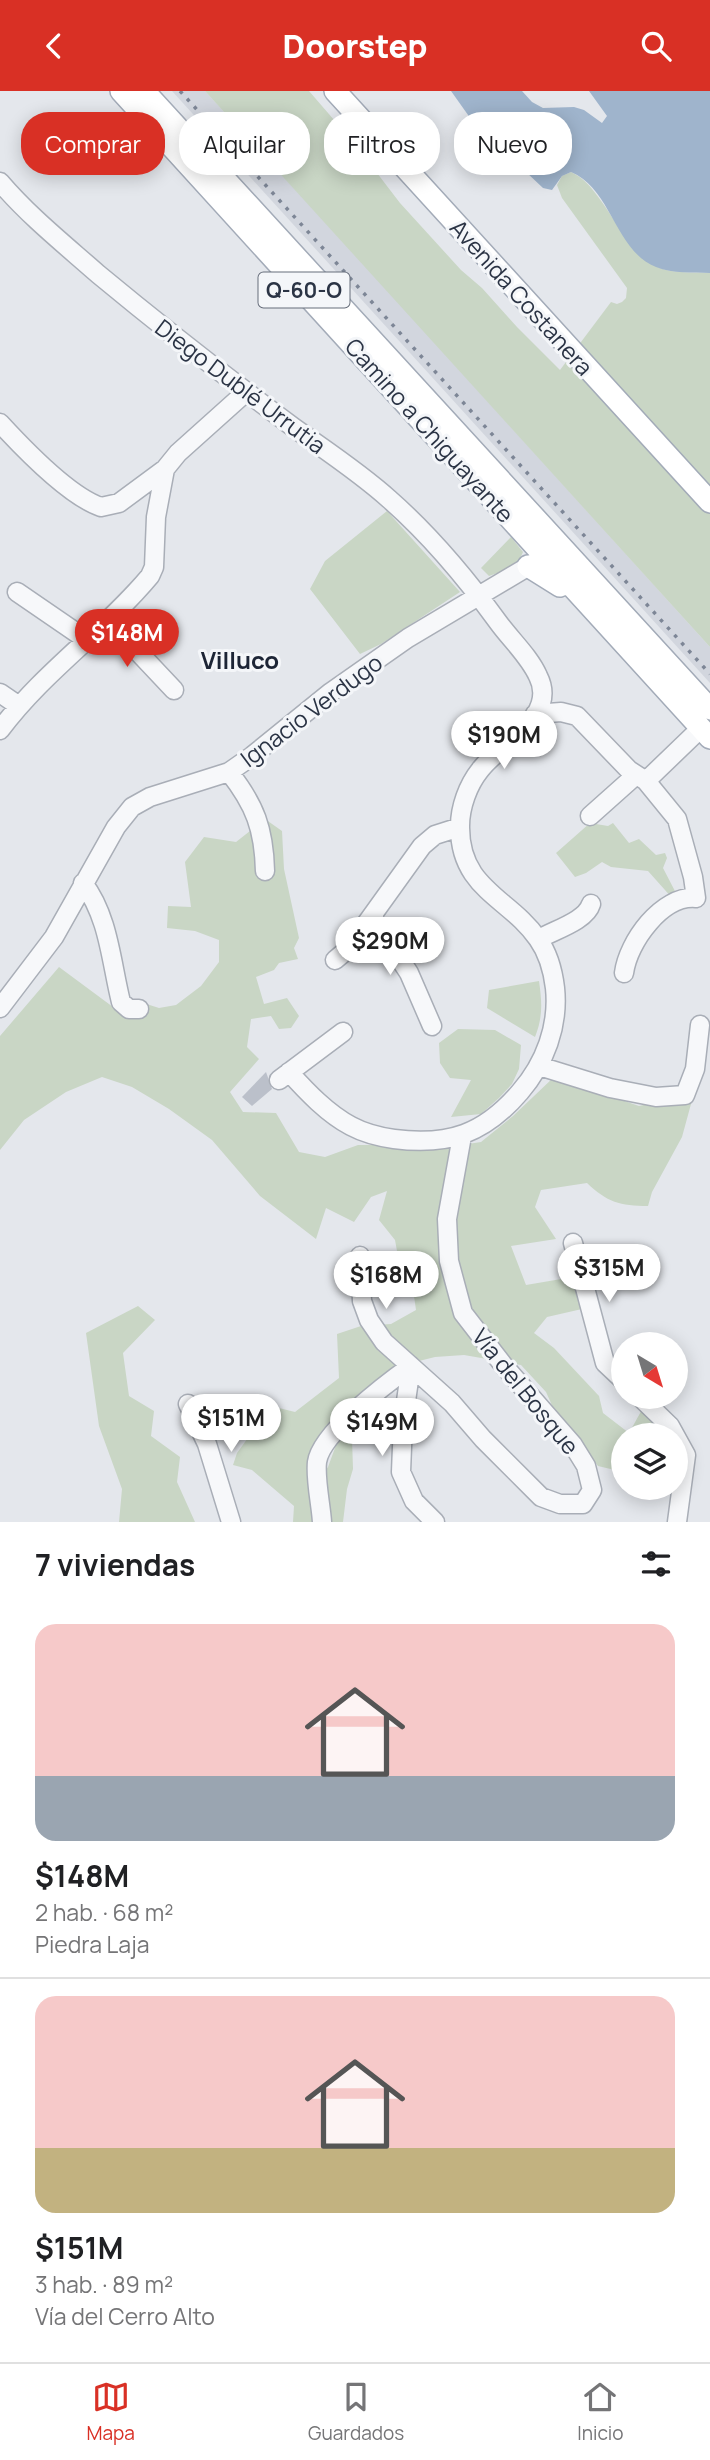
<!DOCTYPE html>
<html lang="es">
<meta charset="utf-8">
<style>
:root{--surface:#fff;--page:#f6f6f6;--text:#202124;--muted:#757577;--line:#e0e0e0;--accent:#d93025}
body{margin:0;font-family:Manrope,sans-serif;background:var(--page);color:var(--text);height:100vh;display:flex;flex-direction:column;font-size:26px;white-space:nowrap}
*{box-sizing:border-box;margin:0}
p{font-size:23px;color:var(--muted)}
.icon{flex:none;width:38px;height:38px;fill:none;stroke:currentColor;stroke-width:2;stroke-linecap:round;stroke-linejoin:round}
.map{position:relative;height:1431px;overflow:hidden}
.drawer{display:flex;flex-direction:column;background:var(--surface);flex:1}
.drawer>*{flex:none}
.hud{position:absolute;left:21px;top:21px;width:668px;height:63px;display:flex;gap:14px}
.needle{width:46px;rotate:142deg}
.buttons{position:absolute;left:611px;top:1241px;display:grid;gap:14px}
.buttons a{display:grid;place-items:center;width:77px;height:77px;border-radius:50%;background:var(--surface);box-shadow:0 4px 18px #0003;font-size:35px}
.price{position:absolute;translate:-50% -60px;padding:0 16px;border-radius:24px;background:#fff;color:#222;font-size:23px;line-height:46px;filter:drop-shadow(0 2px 4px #0008)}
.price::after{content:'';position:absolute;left:50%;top:42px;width:21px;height:16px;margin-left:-10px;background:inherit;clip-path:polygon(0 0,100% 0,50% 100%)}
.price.on{background:var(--accent);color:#fff}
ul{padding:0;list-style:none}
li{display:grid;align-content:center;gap:14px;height:371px;padding:0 35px}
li+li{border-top:2px solid var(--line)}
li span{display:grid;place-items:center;height:217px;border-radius:21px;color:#555}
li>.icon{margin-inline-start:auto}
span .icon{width:126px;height:126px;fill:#fffc;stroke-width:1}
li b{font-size:30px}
h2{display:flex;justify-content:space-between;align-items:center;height:84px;padding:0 35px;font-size:30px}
.chip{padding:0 24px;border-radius:28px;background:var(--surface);box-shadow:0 4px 18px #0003;font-size:24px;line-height:63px}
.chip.on{background:var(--accent);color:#fff}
header{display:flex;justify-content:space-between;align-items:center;height:91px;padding:0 35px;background:var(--accent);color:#fff;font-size:32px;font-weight:800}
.tab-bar{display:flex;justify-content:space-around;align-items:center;height:98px;border-top:2px solid var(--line);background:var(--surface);font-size:19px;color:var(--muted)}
.tab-bar a{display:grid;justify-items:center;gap:4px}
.tab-bar .on{color:var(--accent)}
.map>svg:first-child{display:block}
.built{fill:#d2d6de}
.green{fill:#c9d6c5}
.water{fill:#9fb4cc}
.building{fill:#bbc0ca}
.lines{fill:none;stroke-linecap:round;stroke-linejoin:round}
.minor-casing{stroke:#a9aeb7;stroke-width:21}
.major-casing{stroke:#a3abb8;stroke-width:24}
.minor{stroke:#f7f8fa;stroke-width:18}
.major{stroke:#fff;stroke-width:21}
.rail{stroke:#7d8696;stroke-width:3.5;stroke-dasharray:3.5 7;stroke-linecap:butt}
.labels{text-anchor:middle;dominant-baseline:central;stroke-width:6;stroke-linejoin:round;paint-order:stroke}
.shield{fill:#f4f6f9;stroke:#676e7b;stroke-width:2}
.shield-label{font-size:21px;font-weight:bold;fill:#2b3445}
.street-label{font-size:23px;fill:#2b3445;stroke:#f4f6f9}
.neighbourhood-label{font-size:24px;font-weight:bold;fill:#1d2536;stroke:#f4f6f9}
</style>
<header><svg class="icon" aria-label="back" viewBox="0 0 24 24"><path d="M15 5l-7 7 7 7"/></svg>Doorstep<svg class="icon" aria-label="search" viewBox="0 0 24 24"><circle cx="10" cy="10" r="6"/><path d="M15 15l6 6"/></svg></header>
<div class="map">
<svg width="710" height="1431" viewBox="0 0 710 1431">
<rect width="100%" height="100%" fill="#e4e7ec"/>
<!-- built -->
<path class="built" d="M172,0H205L338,145L710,556V592Z"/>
<!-- green -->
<path class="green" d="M205,0H309L354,52L400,112L461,179L482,197L517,236L560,279L611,211L617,213L622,211L626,207L627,197L562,107L557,94L562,85L571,81C584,87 591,96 599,107C620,134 633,173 671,180C684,182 697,181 710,182V556Z
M387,420L460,501L381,553L360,563L310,498L325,470Z
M511,446L523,461C517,476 504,480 489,485L481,477Z
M265,728L282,740L284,778L299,847L294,857L298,868L279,872L274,879L256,886L264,913L287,907L299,925L291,937L279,938L271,925L251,928L247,956L259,968L230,1001L243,1021L276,1022L299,1061L325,1066L358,1054H381L421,1060L481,1051L513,1025L554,986L639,1015L694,1002L682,1046L652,1101L648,1115C620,1115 607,1111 587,1092L541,1099L535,1116L556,1148L511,1155L526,1194L573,1186L582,1218L547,1226L534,1242L554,1257L599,1305L603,1322L629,1342L649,1306L673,1344H623V1381L598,1375L555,1321L546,1301L521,1274L464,1264L435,1266L407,1273L378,1288L366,1307L344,1325L314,1395L328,1376L339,1346L355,1335L352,1347L353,1378L347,1398L343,1431H293L294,1415L252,1379L233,1374L237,1362L271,1315L295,1321L339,1287L337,1243L361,1235L391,1233L416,1219L412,1191L399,1171L395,1149L379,1129L387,1100L371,1106L354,1131L326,1117L316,1148L260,1105L212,1049L169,1018L132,996L102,986L66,1001L24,1029L0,1059V945L59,876L113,916L134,909L159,917L176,914L201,895L219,871V849L195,840L167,837L168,815L191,816L185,771L204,746L236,751Z
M590,732L608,735L613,732L629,752L639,748L656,764L665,762L667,767L663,777L677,804L673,808L648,780L611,776L602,771L586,782L575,786L556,762Z
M539,890C542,911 543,926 535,946L487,917L489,899Z
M458,938L495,939L521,954L519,978L512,993L499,1007L481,1023L451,1026L471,989L450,987L440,972L439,952Z
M138,1215L155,1229L123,1262L129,1305L154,1320L151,1345L180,1366L177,1391L195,1431H119L122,1398L99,1335L86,1242Z"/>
<!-- water -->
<path class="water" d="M451,0H522L532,11L543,17L574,16L584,19L602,32L607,25L589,0H710V182C693,181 673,183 656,176C615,160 612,98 571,81L562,85L552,99L543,97L473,31Z"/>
<!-- building -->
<path class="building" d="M266,981L272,998L252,1015L242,1006Z"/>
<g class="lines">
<!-- minor casing -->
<g class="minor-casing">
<path id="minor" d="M0,91C29,125 64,153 98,183C162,236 226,286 293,336C325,359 359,381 389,408C430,444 466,487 498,531C511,549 529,565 538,585C559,626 500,652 480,679C468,694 460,716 460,735C459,798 510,807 538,848C548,862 553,880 555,897C559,935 545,972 520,1001C484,1043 449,1055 394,1048C380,1046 364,1042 351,1035C328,1023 307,1001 289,981
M0,332C23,357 69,405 101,416L119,412L165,378
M17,501L87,549
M109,530L174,599
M0,602L19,615
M535,623L561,621L577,625L629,679L646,690L677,728L693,786L696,807C662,804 628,851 624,882
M0,639C43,581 104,540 150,485L154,476L156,426L165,378L178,362L246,301
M229,681C255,714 264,738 265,780
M646,690L701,637
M590,725L636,684
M83,792C109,826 111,871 121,911L129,918H139
M372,825L409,882L432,935
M539,848C554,839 586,830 591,813
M335,869L348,858L422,755L435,744L460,736
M0,917L54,846L116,736L132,716L150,706L229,681L252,665L331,601L408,547L539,469
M539,975L610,997L656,1006L685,1004L695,978L700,934
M279,989L343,941
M573,1152L605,1272L623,1289
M360,1165L362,1210L369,1229L384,1251L452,1312L483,1348L541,1406L560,1413H583L592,1399L586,1375L573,1354L504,1275L463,1222L449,1170L447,1128L462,1045
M411,1275L403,1331L401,1381L414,1410L435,1431
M640,1306L670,1335L686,1364L677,1431
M188,1313L207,1353L231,1431
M322,1431C321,1414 315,1388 317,1371C321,1342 387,1292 411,1275"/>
</g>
<!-- major casing -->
<g class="major-casing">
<path id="major" d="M121,0L710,647
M144,0L710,618
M335,0L710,411
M528,475L560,495"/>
</g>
<!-- minor -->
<use href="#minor" class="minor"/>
<!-- major -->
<use href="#major" class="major"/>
<!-- rail -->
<path class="rail" d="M180,0L710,583"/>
</g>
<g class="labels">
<!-- shield labels -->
<rect class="shield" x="258.5" y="181.5" width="91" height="35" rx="5"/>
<g class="shield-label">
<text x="304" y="199">Q-60-O</text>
</g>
<!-- street labels -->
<g class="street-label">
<text transform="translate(522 206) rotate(48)">Avenida Costanera</text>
<text transform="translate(241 295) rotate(37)">Diego Dublé Urrutia</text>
<text transform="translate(430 339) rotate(48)">Camino a Chiguayante</text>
<text transform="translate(311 619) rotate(-37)">Ignacio Verdugo</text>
<text transform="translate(526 1300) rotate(51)">Vía del Bosque</text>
</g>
<!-- neighbourhood labels -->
<g class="neighbourhood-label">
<text x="240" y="568">Villuco</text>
</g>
</g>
</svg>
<div class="buttons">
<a><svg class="needle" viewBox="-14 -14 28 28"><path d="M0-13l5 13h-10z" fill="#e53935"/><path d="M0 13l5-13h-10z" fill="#757577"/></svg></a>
<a><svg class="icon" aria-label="layers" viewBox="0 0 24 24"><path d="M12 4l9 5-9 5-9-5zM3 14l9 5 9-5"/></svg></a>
</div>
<b class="price on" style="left:127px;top:578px">$148M</b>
<b class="price" style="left:504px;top:680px">$190M</b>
<b class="price" style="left:390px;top:886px">$290M</b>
<b class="price" style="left:609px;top:1213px">$315M</b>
<b class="price" style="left:386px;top:1220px">$168M</b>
<b class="price" style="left:231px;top:1363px">$151M</b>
<b class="price" style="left:382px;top:1367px">$149M</b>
<div class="hud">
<a class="chip on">Comprar</a>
<a class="chip">Alquilar</a>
<a class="chip">Filtros</a>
<a class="chip">Nuevo</a>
</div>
</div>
<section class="drawer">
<h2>7 viviendas<svg class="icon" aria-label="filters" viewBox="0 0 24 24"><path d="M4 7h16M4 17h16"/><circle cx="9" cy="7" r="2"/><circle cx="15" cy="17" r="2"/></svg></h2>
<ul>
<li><span style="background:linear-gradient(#f6c9c9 70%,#9aa5b1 0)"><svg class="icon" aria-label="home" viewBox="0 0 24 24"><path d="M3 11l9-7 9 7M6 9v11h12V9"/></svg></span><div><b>$148M</b><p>2 hab. · 68 m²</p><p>Piedra Laja</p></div></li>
<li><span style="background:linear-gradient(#f6c9c9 70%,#c2b280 0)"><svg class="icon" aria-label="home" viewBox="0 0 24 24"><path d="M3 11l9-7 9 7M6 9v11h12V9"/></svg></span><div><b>$151M</b><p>3 hab. · 89 m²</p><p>Vía del Cerro Alto</p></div></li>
</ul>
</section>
<nav class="tab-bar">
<a class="on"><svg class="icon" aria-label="map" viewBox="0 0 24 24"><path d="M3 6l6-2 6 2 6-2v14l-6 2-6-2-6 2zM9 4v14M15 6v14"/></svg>Mapa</a>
<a><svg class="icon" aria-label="saved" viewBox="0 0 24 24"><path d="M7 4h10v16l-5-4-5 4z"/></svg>Guardados</a>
<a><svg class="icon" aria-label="home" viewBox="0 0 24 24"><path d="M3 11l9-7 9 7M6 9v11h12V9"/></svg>Inicio</a>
</nav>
